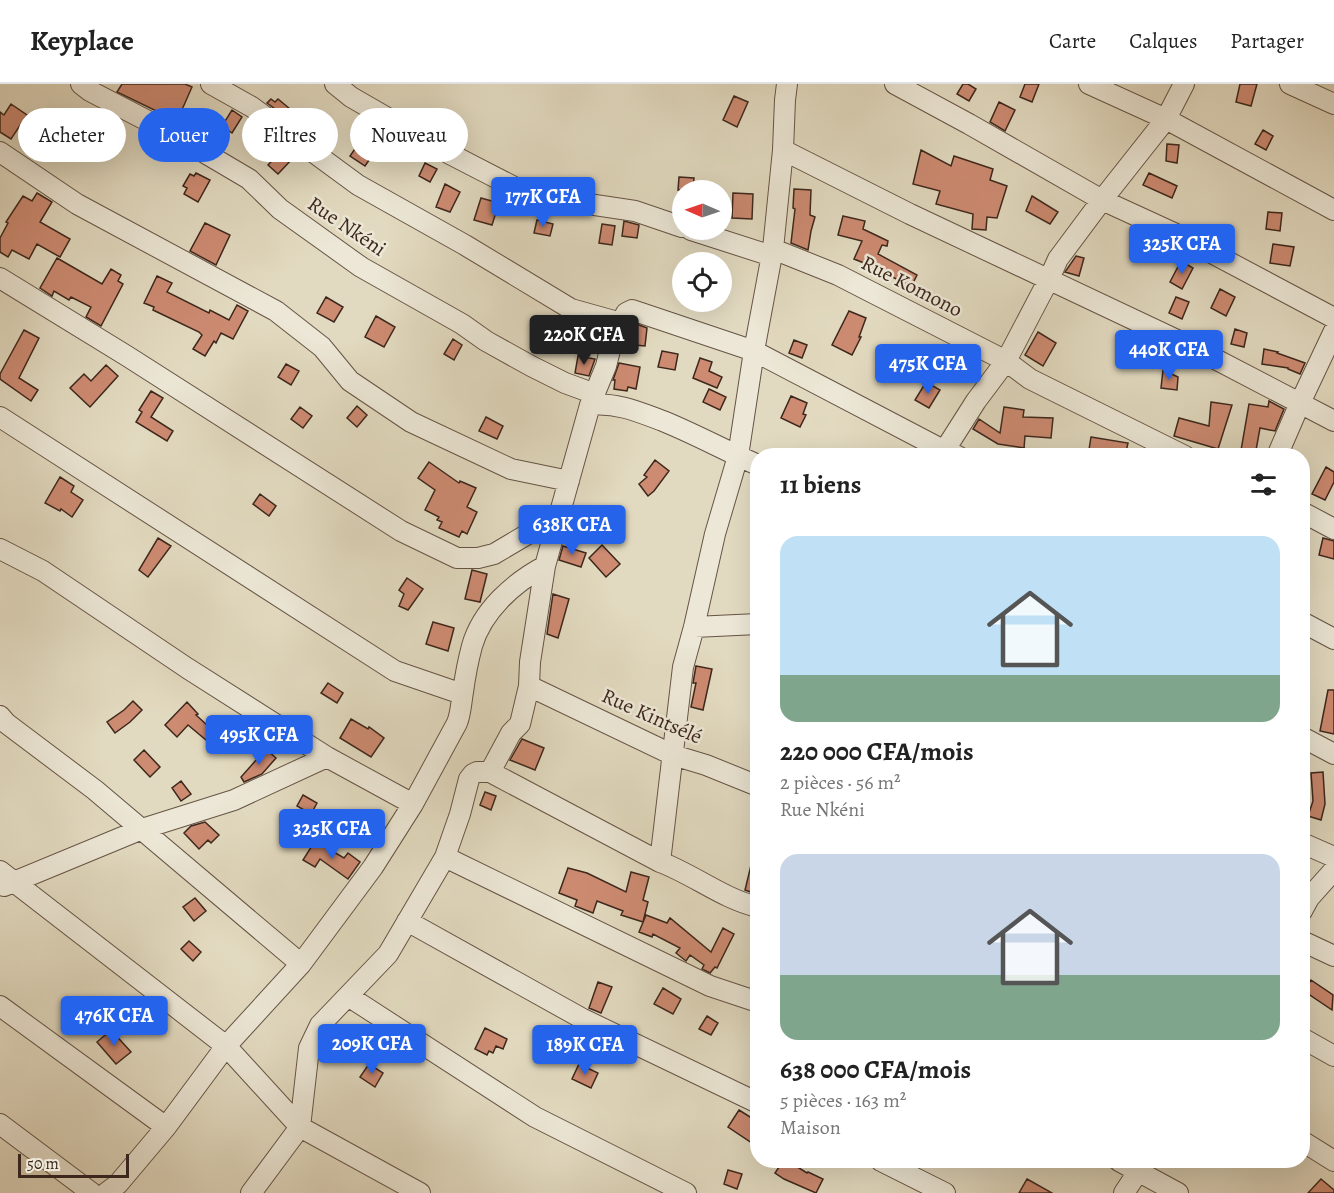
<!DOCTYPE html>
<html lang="fr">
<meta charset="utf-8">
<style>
:root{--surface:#fff;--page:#f6f6f6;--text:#222;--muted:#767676;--line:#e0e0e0;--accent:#2563eb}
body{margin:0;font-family:Alegreya,serif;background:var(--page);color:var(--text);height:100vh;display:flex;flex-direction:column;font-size:22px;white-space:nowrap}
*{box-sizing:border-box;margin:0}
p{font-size:20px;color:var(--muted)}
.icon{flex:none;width:33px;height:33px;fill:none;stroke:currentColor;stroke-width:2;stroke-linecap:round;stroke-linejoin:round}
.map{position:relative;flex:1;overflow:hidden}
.side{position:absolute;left:750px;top:364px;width:560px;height:720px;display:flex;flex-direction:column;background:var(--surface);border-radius:24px;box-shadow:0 6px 24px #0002}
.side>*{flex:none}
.top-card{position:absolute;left:18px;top:24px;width:570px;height:54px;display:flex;gap:12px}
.needle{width:39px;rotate:272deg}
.controls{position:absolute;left:672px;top:96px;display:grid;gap:12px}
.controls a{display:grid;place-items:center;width:60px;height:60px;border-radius:50%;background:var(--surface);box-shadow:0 6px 24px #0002;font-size:30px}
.scale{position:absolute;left:18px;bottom:15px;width:111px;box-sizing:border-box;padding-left:6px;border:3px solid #3d271c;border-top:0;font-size:16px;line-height:21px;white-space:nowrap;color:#3d271c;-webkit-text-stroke:4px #ece7d6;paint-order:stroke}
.price{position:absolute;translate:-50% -51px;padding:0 14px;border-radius:6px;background:var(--accent);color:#fff;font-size:20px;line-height:39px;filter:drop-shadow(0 2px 3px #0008)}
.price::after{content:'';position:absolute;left:50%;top:36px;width:18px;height:14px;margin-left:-9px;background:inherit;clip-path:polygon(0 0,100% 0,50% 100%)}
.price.current{background:#222;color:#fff}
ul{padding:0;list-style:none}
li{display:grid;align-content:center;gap:12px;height:318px;padding:0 30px}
li span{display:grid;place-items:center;height:186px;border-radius:18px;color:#555}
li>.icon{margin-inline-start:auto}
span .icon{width:108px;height:108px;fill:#fffc;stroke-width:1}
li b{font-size:26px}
h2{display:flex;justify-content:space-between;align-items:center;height:72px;padding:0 30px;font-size:26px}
.tag{padding:0 21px;border-radius:27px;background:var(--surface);box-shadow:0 6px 24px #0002;font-size:21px;line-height:54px}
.tag.current{background:var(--accent);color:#fff}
header{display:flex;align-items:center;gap:36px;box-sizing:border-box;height:84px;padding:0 30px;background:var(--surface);border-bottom:2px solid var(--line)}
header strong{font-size:28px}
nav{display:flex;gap:33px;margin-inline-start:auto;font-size:21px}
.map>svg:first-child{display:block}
.building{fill:#cd8b72;stroke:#3d271c;stroke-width:1.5}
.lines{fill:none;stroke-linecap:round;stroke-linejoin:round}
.minor-casing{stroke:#665445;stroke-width:22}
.minor{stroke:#ece7d6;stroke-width:20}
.labels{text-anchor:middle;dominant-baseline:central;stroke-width:5;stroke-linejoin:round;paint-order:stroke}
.street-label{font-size:21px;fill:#3d271c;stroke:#ece7d6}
</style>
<header>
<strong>Keyplace</strong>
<nav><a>Carte</a><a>Calques</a><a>Partager</a></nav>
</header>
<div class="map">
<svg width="1334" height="1109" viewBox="0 0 1334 1109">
<rect width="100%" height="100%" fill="#e2dac0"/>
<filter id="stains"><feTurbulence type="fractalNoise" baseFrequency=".00333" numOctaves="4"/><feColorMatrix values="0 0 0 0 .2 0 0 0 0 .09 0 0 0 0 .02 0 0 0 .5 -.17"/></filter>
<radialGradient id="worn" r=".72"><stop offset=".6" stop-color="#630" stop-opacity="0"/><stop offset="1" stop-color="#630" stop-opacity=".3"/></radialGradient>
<!-- building -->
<path class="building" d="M122,0H185L192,3L177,37L117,8Z
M963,0H968L976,5L969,17L957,10Z
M1025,0H1039L1032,18L1020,13Z
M1240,0H1257L1251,22L1236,18Z
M734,12L748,18L737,43L723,36Z
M271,15L275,18L278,15L290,25L288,27L312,43L308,49L267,19Z
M999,18L1015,26L1005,47L990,38Z
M11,20L27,31L11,55L0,48V28L4,31Z
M232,26L242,33L232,49L222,42Z
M1263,46L1273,52L1266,66L1255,60Z
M359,59L374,69L365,82L350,72Z
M1167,60L1179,61L1177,79L1166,77Z
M282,66L292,75L278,90L268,81Z
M921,66L951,82L954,72L993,85L990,96L1007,102L997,134L987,133L986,146L972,145L973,130L936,120L940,107L913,100Z
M425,79L437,85L430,98L419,92Z
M196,89L210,96L198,118L184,110L187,104L183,102L190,90L194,92Z
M1149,89L1177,102L1172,114L1143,101Z
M679,93L694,94L693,106H678Z
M445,100L460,108L450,128L436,123Z
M794,105L811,106L810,131L815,133L811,147L808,166L791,159L795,125L793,124Z
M37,109L52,118L40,138L70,155L60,173L37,160L29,175L12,166L8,173L0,168V154L8,139L6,138L23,112L32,117Z
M733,109L753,110L752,135L732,134Z
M1032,112L1058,128L1050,140L1026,127Z
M481,114L499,119L492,141L474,136Z
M1268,128L1282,129L1280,147L1266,145Z
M843,132L865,137L863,145L888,157L887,162L882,161L878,170L917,191L911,203L874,183L854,175L862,157L838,151Z
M537,136L553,140L550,152L534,149Z
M624,137L639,141L637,154L622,152Z
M205,139L230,151L216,181L190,167Z
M602,140L615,142L612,161L599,159Z
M1273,160L1294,163L1290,182L1270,179Z
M1076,172L1084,174L1079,192L1065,188Z
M57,174L102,200L111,185L121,191L118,197L123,200L101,242L86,233L91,223L71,213L69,216L54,207L52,212L40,204Z
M1181,177L1193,184L1182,205L1170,198Z
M157,192L172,199L167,208L209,229L210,226L229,236L237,221L248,227L233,255L221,249L216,259L214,257L205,272L193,265L202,251L199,248L153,226L154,223L144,219Z
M1220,205L1235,213L1226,232L1211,224Z
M326,213L343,223L334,238L317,229Z
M1176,213L1189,218L1182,235L1169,229Z
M849,227L866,234L859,253H861L852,271L832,261Z
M376,232L395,243L384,263L365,253Z
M634,239L647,244L645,262L624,260Z
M1235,245L1247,249L1244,263L1231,260Z
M24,246L39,254L19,294L38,306L31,317L0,295V290Z
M1038,248L1056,259L1043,282L1025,271Z
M453,255L462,261L454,276L444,270Z
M794,256L807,261L802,274L789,269Z
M1145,262L1159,267L1155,279L1141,274Z
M1264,265L1278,268L1277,269L1305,279L1300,290L1288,285V284L1262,280Z
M662,267L678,270L675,286L658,283Z
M578,272L595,275L589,292L575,289Z
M700,274L712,278L709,287L722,293L717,304L693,294Z
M619,279L640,283L636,305L628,303L627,307L614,305L615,296H613Z
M286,280L299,287L291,301L278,293Z
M106,281L118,292L90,323L70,304L84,290L91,297Z
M1163,286L1178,293L1177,306L1161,304Z
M926,298L940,306L929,324L915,316Z
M709,305L726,313L720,326L703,318Z
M151,307L163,314L151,333L173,347L167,357L136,338L142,328L139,326Z
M791,312L807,319L803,330L806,331L800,343L781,334Z
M1269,317L1284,325L1275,347L1260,344L1255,372H1240L1249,320L1268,323Z
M1211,318L1232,321L1218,365L1174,352L1179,334L1209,342Z
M357,322L367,331L357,343L347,334Z
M300,323L312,332L303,344L291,335Z
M1004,323L1024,326L1023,333L1053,334L1051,354L1025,352L1024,364H1025L998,360L973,345L979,335L1000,349Z
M486,333L503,342L497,355L479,347Z
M1091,353L1128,359L1125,372H1088Z
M655,376L669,387L654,407L648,412L639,400L647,393L644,391Z
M429,378L459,399L460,397L476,404L467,423L477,428L467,450L462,447L459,453L439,444L442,438L437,436L439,433L425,426L435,406L418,394Z
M1326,383L1334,388V398L1325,416L1312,410Z
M60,393L74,402L71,408L83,416L72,433L61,425L60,427L45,419Z
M260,410L276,422L269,432L253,420Z
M158,454L171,462L148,493L139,486Z
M1323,454L1334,457V475L1319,471Z
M602,461L620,480L606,493L589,474Z
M563,462L586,469L581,483L559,476Z
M472,486L487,490L480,518L465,515Z
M407,494L423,505L408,526L399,522L404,510L399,506Z
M553,510L569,515L558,554L547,550Z
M433,538L454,544L448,567L426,560Z
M696,582L712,585L703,626L691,623L696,599H693Z
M328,599L343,609L337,619L321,609Z
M1328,606H1334V650L1320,647Z
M133,617L142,626L130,638L115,649L107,638L124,626Z
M187,618L198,630L196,631L220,653L212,661L188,641L177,653L165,641Z
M351,635L368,645L369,643L384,654L371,673L340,654Z
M522,655L544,664L535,686L510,676Z
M266,665L276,674L262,690L244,698L241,693Z
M144,666L160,683L150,693L134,676Z
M1323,688L1325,720L1321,736L1308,732L1313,717L1311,689Z
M181,697L191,710L181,717L172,704Z
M485,708L496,712L491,726L480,721Z
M303,711L317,719L311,730L297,722Z
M205,738L219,751L211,759L208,756L199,765L184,749L191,742Z
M315,757L344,774L348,769L360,778L348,795L320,775L315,783L303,776Z
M753,773H758V802L756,810L745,806Z
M568,784L587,789L626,808L631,788L649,793L643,816L648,818L643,838L621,831L623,827L597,817L593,829L575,822L577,816L559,809Z
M195,814L206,827L194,837L183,823Z
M646,831L667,839L670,834L711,868L723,844L734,850L717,884L715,883L710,889L702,885L704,881L690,871L686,877L676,869L680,864L653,850L652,853L639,848Z
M189,857L201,868L193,877L181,865Z
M1311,896L1333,911L1332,926L1304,907Z
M598,898L612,903L601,929L589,924Z
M663,904L681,915L673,930L654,920Z
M707,932L718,939L711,951L699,945Z
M485,944L507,955L503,965L496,962L493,969L489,967L487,971L475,965Z
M111,946L131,968L116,980L97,958Z
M369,980L383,989L375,1003L360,993Z
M579,980L598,989L591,1004L572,995Z
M739,1026L758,1038V1063L728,1043Z
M783,1077H788L807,1089L808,1088L823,1095L816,1109L784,1095L775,1089Z
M728,1086L742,1090L737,1105L724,1100Z
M1027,1095L1052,1109H1019Z
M1321,1095L1334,1106V1109H1308Z"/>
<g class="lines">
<!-- minor casing -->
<g class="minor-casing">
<path id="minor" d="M81,0L90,7L171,49L249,95L280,125L361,183L462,240L486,257L531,282L565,299L595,310
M211,0L252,23L358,101L465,161L571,225L621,239
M335,0L351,13L450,70L518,105L555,115L635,127L682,143
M895,0L969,40L1102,116L1176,150L1334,234
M1089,0L1166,35L1334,126
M1290,0L1334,20
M783,66L910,130L1198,266L1334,337
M0,68L77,120L276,227L322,263L350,297L411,338L511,385L569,397
M691,146L772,172
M773,165L838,191L1006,277L1030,295L1185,372
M0,194L127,272L401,447L457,474H478L494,470L560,431
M590,321C616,318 639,328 663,337C695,350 726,367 758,381
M0,333L395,587L462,610
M941,372L976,317L1006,277L1049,195L1058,175L1102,116L1166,35L1184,0
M1277,372L1300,319L1334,247
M1302,428L1334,445
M0,465L43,487L187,584L327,673L413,720
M1302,538L1334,555
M694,543L758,540
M529,602L673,671L706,681L758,702
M0,632L6,639L95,706L301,880
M1302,653L1334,670
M490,688L511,649L520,640L529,602L530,578L545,482L590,321L606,282L612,258L626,229L632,226L754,267L945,367L958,372
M1302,759L1334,773
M445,773L710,902L758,918
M660,778L683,583L694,543L715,450L738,372L754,267L773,165L783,66L785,16L787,0
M0,787L226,962L300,1043L420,1109
M4,802L142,745L234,716L327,673
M1302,827L1309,814L1334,786
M407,837L583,935L758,1019
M1302,857L1334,872
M348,912L535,1033L686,1109
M0,922L166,1043
M1302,954L1334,972
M0,1040L92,1109
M1302,1057L1334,1077
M881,1077L945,1109
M1119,1077L1178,1109
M106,1109L118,1100L166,1043L226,962L301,880L373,783L413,720L457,639C461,629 461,619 463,608C465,593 468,577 472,562C482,527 513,499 545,482
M251,1109L300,1043L309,964L320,941L388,870L445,773L460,730L469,695L473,690L477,688H490L660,778C693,790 723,815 758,823
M1124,1109L1145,1077"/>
</g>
<!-- minor -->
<use href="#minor" class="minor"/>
</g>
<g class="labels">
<!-- street labels -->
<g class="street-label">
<text transform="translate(347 142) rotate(34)">Rue Nkéni</text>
<text transform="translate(912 202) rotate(27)">Rue Komono</text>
<text transform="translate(652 632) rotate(24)">Rue Kintsélé</text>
</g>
</g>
<rect width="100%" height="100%" filter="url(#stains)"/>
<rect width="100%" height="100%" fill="url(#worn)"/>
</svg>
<div class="controls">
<a><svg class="needle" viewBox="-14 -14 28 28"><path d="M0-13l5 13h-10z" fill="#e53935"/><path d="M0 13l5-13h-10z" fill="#767676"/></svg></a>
<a><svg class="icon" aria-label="locate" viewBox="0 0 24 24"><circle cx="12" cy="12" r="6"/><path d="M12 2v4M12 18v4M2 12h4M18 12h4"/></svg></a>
</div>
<div class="scale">50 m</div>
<b class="price" style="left:543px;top:144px">177K CFA</b>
<b class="price" style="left:1182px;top:191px">325K CFA</b>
<b class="price current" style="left:584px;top:282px">220K CFA</b>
<b class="price" style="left:1169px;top:297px">440K CFA</b>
<b class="price" style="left:928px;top:311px">475K CFA</b>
<b class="price" style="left:572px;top:472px">638K CFA</b>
<b class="price" style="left:259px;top:682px">495K CFA</b>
<b class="price" style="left:332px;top:776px">325K CFA</b>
<b class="price" style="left:114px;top:963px">476K CFA</b>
<b class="price" style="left:372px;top:991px">209K CFA</b>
<b class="price" style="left:585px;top:992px">189K CFA</b>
<div class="top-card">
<a class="tag">Acheter</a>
<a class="tag current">Louer</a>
<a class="tag">Filtres</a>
<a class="tag">Nouveau</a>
</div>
<section class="side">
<h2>11 biens<svg class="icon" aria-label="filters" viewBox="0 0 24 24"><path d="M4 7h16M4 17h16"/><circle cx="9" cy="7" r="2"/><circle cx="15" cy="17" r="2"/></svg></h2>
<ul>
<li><span style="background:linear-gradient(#bfe0f5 75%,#7fa58c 0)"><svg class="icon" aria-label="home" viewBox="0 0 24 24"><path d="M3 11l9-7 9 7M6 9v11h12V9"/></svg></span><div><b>220 000 CFA/mois</b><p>2 pièces · 56 m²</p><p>Rue Nkéni</p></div></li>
<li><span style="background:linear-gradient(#c9d6e8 65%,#7fa58c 0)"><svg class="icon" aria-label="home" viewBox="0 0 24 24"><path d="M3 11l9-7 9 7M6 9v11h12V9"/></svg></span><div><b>638 000 CFA/mois</b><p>5 pièces · 163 m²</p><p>Maison</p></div></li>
</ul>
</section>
</div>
